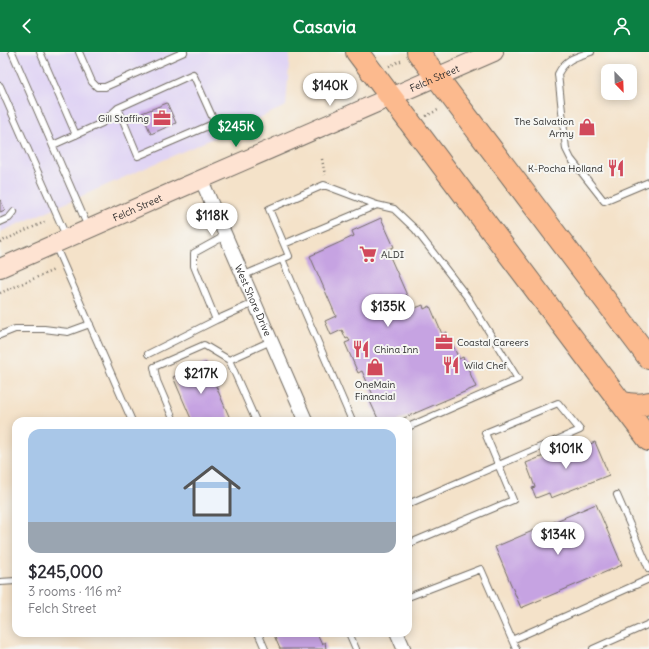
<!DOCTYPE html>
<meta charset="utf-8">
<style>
:root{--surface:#fff;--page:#f7f7f7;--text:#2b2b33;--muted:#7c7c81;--line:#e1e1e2;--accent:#0b8043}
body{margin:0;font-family:Delius,sans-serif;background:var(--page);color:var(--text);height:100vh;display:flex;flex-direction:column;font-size:15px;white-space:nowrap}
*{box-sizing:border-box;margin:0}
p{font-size:13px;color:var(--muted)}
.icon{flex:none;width:22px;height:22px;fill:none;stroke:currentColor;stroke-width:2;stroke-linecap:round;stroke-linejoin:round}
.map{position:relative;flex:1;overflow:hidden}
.details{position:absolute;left:12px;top:365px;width:400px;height:220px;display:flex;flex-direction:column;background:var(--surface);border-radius:12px;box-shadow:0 2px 10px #0003}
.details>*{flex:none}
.needle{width:26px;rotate:157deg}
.controls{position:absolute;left:601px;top:12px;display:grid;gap:8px}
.controls a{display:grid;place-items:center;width:36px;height:36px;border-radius:8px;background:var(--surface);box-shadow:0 2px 10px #0003;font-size:20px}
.price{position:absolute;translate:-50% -34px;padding:0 9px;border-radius:14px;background:#fff;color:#222;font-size:13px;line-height:26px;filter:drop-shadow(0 1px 2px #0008)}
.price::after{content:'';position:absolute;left:50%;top:24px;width:12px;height:9px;margin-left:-6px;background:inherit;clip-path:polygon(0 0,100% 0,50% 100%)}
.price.selected{background:var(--accent);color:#fff}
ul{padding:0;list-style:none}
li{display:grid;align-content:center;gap:8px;height:212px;padding:0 16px}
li+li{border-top:1px solid var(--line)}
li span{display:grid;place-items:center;height:124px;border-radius:12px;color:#555}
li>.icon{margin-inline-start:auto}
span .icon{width:72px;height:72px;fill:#fffc;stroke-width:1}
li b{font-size:17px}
header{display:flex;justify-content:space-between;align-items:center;height:52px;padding:0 16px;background:var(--accent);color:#fff;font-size:18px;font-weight:800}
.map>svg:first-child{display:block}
.built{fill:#e0d4f4}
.building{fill:#c6a3e2}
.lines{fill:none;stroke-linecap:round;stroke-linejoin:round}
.lane-casing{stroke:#716b62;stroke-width:8}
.street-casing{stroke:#716b62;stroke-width:15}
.secondary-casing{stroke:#716b62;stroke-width:20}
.highway-casing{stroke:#716b62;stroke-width:24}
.path{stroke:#716b62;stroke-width:2.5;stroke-dasharray:1 3;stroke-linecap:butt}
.lane{stroke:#fff;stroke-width:6}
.street{stroke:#fff;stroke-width:13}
.secondary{stroke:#fee3d2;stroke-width:18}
.highway{stroke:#fcba8e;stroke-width:22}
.labels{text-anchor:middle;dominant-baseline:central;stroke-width:4;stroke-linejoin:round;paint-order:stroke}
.street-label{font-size:10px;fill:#2b2b2b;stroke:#f6f6f2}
.poi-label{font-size:10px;fill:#2b2b2b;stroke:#f6f6f2;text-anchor:start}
</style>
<header><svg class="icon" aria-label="back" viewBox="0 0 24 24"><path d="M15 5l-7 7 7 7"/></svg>Casavia<svg class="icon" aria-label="person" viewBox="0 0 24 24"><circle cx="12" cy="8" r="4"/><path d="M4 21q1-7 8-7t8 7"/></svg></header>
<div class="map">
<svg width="649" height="597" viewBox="0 0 649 597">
<rect width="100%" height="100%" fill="#f6f6f2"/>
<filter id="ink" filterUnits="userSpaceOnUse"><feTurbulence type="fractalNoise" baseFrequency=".025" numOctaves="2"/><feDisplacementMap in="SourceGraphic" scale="8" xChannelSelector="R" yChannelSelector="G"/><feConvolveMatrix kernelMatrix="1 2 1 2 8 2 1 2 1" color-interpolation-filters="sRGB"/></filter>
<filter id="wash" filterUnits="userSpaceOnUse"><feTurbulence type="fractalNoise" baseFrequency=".012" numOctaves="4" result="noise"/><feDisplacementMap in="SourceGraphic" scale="16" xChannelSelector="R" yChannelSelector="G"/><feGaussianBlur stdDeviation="0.9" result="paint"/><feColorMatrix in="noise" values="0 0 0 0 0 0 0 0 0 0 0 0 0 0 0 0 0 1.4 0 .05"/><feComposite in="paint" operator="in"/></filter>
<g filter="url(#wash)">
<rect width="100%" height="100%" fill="#f4e2c9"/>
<!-- built -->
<path class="built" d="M0,0H290L286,54L0,180Z"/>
<g id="blocks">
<!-- building -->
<path class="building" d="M167,51L176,71L151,82L142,61Z
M0,147L5,158L0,160Z
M381,166L394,195L387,198L413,257L423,253L424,257L430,254L442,282L447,280L459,307L463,305L476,335L397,369H379L369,347L374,345L362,319L358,321L345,291L350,289L348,286L346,287L342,278L331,283L325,269L336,264L310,204L354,184L352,179Z
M206,311L231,369H192L173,325Z
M595,390L609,423L551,446L549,441L536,446L532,436L535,435L526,411L566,395L568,401Z
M596,452L622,513L521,556L495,495Z
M273,581H317L322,592L325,590L326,597H280Z"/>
</g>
</g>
<g filter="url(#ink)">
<use href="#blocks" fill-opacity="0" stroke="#716b62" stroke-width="1"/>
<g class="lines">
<!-- lane casing -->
<g class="lane-casing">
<path id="lane" d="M12,0L88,175
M40,0L76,83
M79,0L92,30L97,35H105L184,0
M591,0C576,5 566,6 558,22L566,97L571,107L604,149L649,130
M0,34L66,184
M53,93L102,71L118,56L193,22L215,71L138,104L118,56
M0,170L9,166L14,160
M284,192L377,153
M55,193L132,369
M282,207L352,369
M242,224L289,204L269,157L324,133L377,153L394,157L415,177L468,246L518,327L408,375
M216,268L194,214V201L225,184
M0,283L15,277H44L68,280L90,272
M148,302L216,268L254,251
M229,308L271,289
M174,369L157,329L154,315L204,293L229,308L256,369
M617,443L649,517
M408,452L580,378L558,351L485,381L513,448L408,492
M0,530L16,529
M408,545L481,517L512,588L649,527
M258,581L265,597
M349,581L356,597
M512,588L516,597
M593,597L649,572"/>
</g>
<!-- street casing -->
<g class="street-casing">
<g id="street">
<path id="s1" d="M201,127L306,369"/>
<path d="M397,581L404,597"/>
</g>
</g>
<!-- secondary casing -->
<g class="secondary-casing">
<g id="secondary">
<path id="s2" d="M0,216L179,137L494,0"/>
</g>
</g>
<!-- highway casing -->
<g class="highway-casing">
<path id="highway" d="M357,0L649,388
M418,0L649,306
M620,350C630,353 639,354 649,351"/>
</g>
<!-- path -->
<path class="path" d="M389,14L403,8
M426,64L440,57
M322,107L325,123
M0,190L47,169
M0,241L54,218"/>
<!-- lane -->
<use href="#lane" class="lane"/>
<!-- street -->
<use href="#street" class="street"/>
<!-- secondary -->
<use href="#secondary" class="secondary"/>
<!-- highway -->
<use href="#highway" class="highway"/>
</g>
</g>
<!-- icons -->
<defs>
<g id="office-bare" transform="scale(1.38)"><path d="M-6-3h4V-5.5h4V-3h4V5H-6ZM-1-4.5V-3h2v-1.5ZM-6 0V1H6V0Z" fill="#d1495b" stroke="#f6f6f2" stroke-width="2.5" paint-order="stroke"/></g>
<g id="shop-bare" transform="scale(1.38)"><path d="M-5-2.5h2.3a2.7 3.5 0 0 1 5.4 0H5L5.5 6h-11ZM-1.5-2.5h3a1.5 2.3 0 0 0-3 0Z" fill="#d1495b" stroke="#f6f6f2" stroke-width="2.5" paint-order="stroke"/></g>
<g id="restaurant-bare" transform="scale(1.38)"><path d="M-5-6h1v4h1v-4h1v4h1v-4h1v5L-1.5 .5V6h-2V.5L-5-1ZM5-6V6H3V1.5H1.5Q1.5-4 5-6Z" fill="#d1495b" stroke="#f6f6f2" stroke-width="2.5" paint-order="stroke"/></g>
<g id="supermarket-bare" transform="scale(1.38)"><path d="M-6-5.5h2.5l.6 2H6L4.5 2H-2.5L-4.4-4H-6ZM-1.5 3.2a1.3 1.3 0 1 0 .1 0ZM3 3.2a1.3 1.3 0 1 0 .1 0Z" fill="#d1495b" stroke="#f6f6f2" stroke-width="2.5" paint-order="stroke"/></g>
</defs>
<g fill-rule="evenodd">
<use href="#office-bare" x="162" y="66"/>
<use href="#shop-bare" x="587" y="75"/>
<use href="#restaurant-bare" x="616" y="116"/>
<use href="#supermarket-bare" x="368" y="202"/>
<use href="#office-bare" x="444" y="290"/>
<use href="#restaurant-bare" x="361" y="297"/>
<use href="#restaurant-bare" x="451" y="313"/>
<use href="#shop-bare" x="375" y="315"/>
</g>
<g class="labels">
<!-- street labels -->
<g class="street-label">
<text stroke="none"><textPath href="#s2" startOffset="474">Felch Street</textPath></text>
<text stroke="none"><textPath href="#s2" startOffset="150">Felch Street</textPath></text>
<text stroke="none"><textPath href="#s1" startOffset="132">West Shore Drive</textPath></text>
</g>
<!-- poi labels -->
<g class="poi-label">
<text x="149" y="66" text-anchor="end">Gill Staffing</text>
<text x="574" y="69" text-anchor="end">The Salvation<tspan x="574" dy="12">Army</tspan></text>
<text x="603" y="116" text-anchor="end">K-Pocha Holland</text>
<text x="381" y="202">ALDI</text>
<text x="457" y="290">Coastal Careers</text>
<text x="374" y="297">China Inn</text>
<text x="464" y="313">Wild Chef</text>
<text x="375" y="332" text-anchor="middle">OneMain<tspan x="375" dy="12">Financial</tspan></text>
</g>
</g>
</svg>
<div class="controls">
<a><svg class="needle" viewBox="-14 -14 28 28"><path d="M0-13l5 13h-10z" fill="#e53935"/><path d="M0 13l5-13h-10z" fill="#7c7c81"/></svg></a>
</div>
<b class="price" style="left:330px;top:55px">$140K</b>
<b class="price selected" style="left:236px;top:96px">$245K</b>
<b class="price" style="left:212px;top:185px">$118K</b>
<b class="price" style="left:388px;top:276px">$135K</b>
<b class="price" style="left:201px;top:343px">$217K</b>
<b class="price" style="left:566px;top:418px">$101K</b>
<b class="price" style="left:558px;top:504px">$134K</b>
<section class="details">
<ul>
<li><span style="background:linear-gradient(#a9c7e8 75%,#9aa5b1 0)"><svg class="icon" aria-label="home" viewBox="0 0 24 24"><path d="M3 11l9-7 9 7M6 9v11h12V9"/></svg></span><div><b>$245,000</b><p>3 rooms · 116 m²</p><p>Felch Street</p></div></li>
</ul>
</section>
</div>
